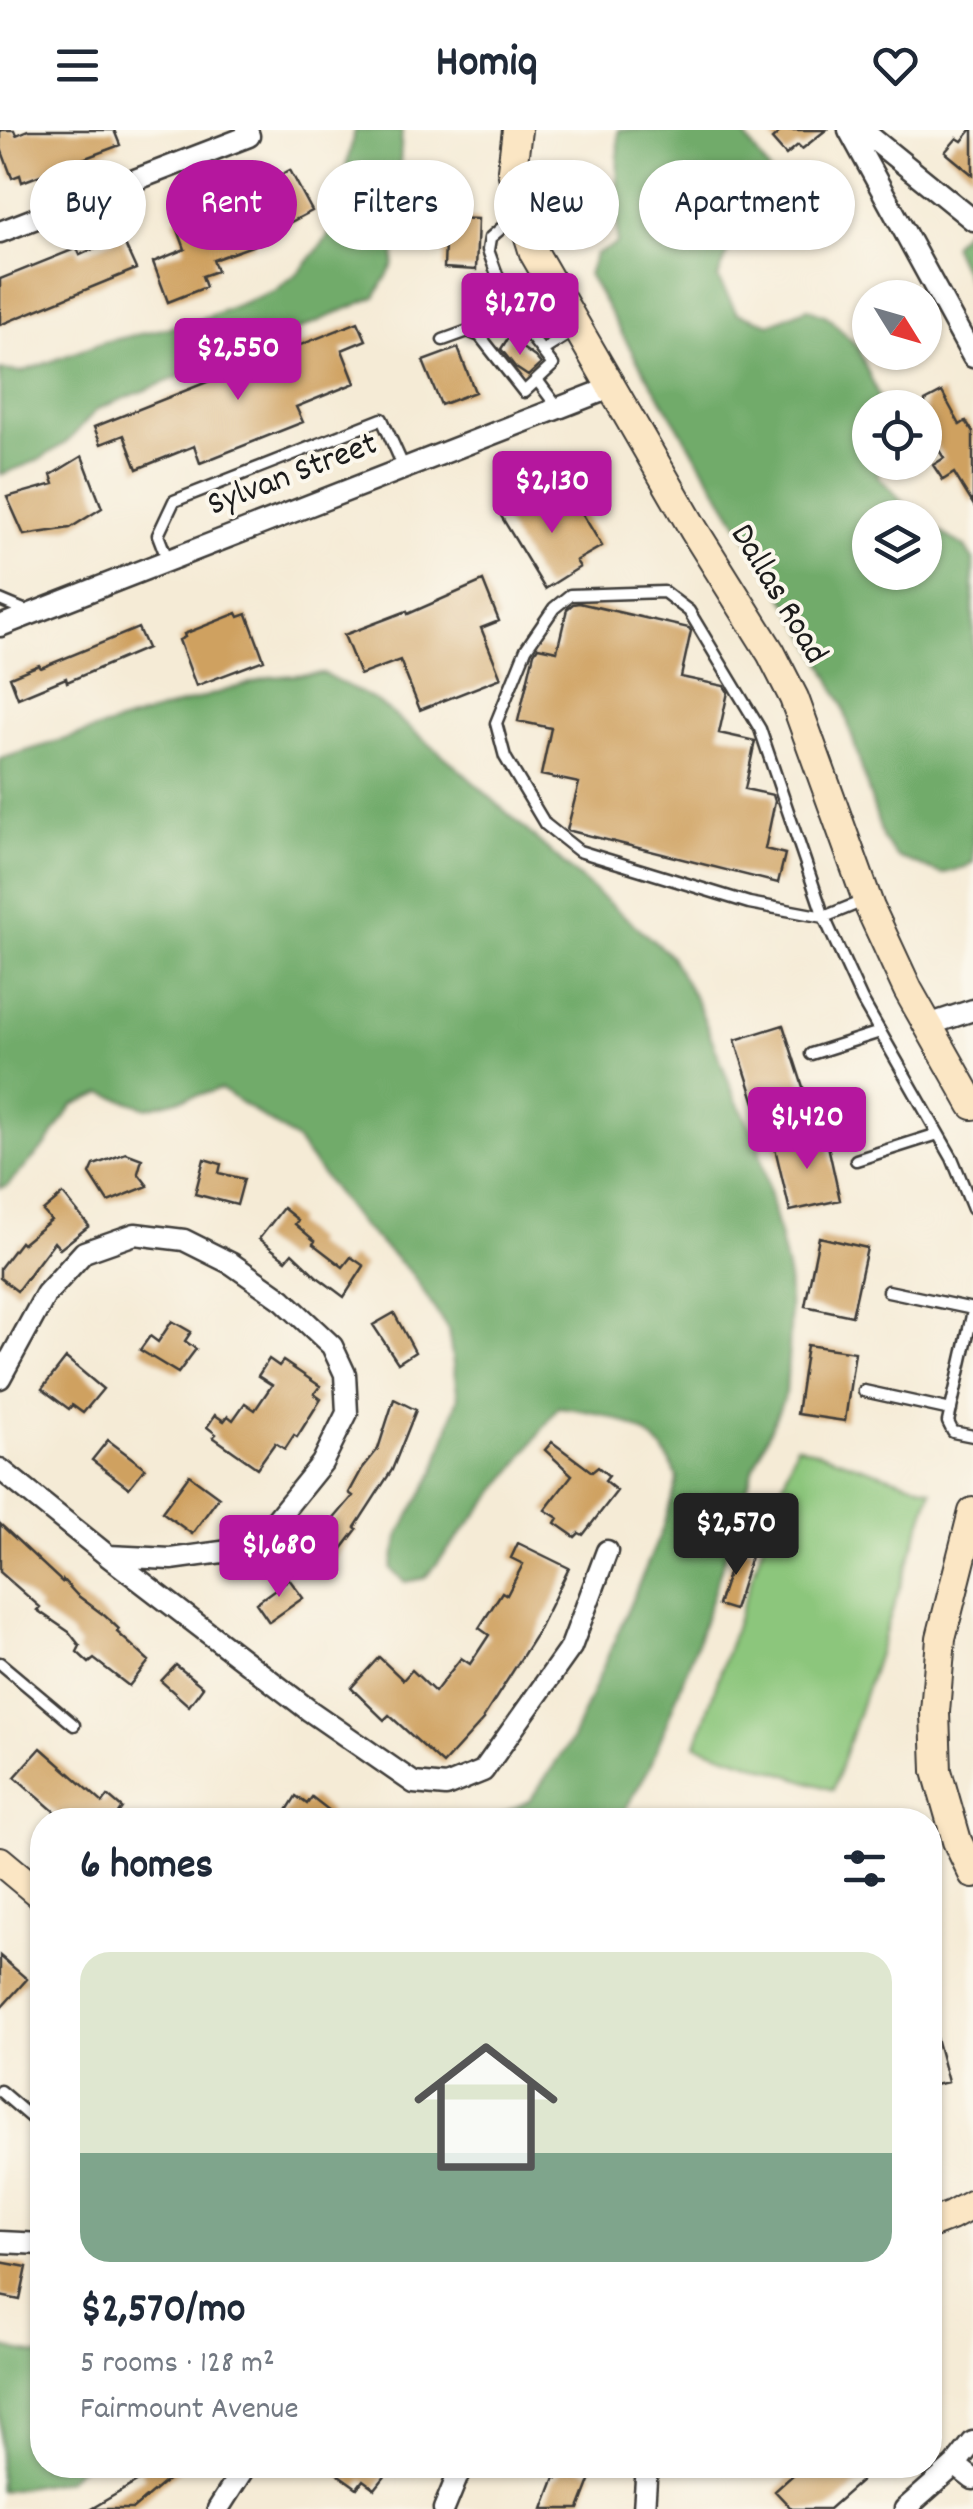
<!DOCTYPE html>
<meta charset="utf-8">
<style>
:root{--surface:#fff;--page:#f2f2f3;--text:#1f2937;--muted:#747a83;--line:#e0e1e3;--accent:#b5179e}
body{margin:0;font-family:Dekko,sans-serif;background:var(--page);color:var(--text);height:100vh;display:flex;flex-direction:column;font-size:38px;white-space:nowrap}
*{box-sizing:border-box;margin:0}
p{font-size:32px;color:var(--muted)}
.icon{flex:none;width:55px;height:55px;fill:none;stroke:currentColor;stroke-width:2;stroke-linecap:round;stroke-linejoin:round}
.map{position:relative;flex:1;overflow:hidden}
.details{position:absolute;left:30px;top:1678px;width:912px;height:670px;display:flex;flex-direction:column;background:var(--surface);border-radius:40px;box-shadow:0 2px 8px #0004}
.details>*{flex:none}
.hud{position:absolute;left:30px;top:30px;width:915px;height:90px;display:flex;gap:20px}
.needle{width:65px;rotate:127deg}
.fabs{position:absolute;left:852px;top:150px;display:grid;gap:20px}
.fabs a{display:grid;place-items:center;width:90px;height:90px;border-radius:50%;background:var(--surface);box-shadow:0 2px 8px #0004;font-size:50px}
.price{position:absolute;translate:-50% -85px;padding:0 22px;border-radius:10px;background:var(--accent);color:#fff;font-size:32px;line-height:65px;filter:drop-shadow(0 2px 5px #0008)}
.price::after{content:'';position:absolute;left:50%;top:60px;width:30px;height:22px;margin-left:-15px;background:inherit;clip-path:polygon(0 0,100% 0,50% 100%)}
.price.on{background:#222;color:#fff}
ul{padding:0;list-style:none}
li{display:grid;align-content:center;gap:20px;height:530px;padding:0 50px}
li+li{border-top:2px solid var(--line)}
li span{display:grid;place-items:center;height:310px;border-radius:30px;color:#555}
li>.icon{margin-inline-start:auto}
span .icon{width:180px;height:180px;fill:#fffc;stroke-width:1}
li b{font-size:42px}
h2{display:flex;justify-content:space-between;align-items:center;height:120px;padding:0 50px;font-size:42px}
.tag{padding:0 35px;border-radius:45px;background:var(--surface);box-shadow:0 2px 8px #0004;font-size:35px;line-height:90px}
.tag.on{background:var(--accent);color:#fff}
header{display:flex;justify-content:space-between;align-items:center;height:130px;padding:0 50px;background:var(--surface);font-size:45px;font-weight:700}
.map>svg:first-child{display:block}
.green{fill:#8cc67b;stroke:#54714c;stroke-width:2.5}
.forest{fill:#71ab6b;stroke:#466444;stroke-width:2.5}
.building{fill:#cfa161}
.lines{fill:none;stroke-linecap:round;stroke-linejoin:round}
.lane-casing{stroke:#3d3b38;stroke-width:15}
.street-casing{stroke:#3d3b38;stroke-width:25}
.secondary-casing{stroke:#3d3b38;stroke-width:32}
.lane{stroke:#fff;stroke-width:10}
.street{stroke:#fff;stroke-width:20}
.secondary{stroke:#fbe6c4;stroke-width:28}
.labels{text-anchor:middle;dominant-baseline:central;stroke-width:8;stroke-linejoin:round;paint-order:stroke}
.street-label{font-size:35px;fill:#1c1c1c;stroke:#fbf7ec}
</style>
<header><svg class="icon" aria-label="menu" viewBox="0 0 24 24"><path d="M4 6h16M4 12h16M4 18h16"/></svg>Homiq<svg class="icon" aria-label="heart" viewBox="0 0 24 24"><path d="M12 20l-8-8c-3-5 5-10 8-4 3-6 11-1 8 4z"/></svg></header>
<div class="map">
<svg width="973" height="2379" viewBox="0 0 973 2379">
<rect width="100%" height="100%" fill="#fbf7ec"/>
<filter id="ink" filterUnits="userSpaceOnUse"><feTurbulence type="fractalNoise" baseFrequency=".01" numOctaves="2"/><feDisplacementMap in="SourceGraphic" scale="20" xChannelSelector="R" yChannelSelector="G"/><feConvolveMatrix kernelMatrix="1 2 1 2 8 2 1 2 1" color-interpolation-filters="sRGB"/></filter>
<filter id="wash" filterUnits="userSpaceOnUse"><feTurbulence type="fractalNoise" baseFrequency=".0048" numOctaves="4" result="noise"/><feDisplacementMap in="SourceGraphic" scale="40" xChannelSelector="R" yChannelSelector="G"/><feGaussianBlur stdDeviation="2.25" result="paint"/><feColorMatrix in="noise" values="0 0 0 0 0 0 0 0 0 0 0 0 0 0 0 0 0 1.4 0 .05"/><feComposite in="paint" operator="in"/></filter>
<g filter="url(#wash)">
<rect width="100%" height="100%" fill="#f5ebd6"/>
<!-- green -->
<path class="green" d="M796,1315L932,1360L833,1660L696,1615Z"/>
<!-- forest -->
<path class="forest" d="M355,0H402L394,134L375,167L286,205L97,279L68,311L39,330L0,345V240L22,242L104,212L194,192L276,160L301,140L327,108L341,81L345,41Z
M618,0H739L743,3L782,60L737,98L718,148L737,183L770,194L807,178L827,186L857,216L878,265V277L870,278V332L879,333L878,346L918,387L870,388V442H925V393L965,417L973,430V732L965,737L942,744L897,727L883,709L842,573L811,511L634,225L588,144L595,125L617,114Z
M973,90V161L952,115Z
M323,543L378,572L450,631L576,745L670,825L698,874L736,970L757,1009L788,1144L790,1197L786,1263L754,1337L698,1510L650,1637L619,1690H489L530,1670L572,1609L662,1400L678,1348C673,1338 668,1328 662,1319C640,1291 592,1280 558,1277L517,1335L425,1448L405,1452L391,1439L400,1403L435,1341L458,1267L448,1200L412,1144L358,1092L295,1009L221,959L147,978L103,963L73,975L46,1015L7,1056L0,1058V629L270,547Z
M0,2215L16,2221L42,2226V2335H83L66,2350L0,2361Z"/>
<g id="blocks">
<!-- building -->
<path class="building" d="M0,0H14L16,5L28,0H114L120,15L22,52L20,45L12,48L0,16Z
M782,0H826L802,19L798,15L786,25L772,9Z
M971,0H973V45L945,22L957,8L962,11Z
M290,40L312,81L283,96L261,56Z
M236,62L255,115L213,130L217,141L202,146L206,157L168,172L153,132L185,119L174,89L221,71L220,68Z
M446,88L478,89L476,140L444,138Z
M121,106L136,139L0,195V149L77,118L80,125Z
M358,192L366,210L342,220L355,253L296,277L303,292L200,333L194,316L137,339L124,305L101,314L94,297Z
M508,208L535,227L541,234L528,246L516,238L501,219Z
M458,218L475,262L441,275L423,231Z
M942,262L960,295L966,291L973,302V374L954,343L943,350L933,335L944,328L925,298V271Z
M82,326L102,378L70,398L24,405L7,367L54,354L51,345Z
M542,362L550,375L570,363L602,416L576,431L580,437L545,459L501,386Z
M483,451L499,491L481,498L501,548L420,580L400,530L360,545L344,505L407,481L408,484Z
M579,473L689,498L691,501L681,547L724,556L728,562L719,603L755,611L745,659L773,665L775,671L765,719L785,724L778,753L567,700L579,653L541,645L551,598L518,591L534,523L538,517L557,521L567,479L573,474Z
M237,483L239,487L247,484L264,530L196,556L179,510L185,507L184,504Z
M138,498L147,518L67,552L66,548L18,568L10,547L39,535L41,538Z
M783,895L804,960L756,976L735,910Z
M825,1002L840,1070L790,1081L774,1014Z
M126,1023L142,1029L138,1043L148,1056L108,1072L90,1044L94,1035Z
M204,1029L221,1034L219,1043L244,1049L237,1075L195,1064Z
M63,1064L89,1096L60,1119L54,1112L17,1161L0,1148V1138L20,1112L22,1114L51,1090L43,1081Z
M283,1078L298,1090L295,1094L315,1111L313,1114L343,1137L351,1127L364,1136L344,1167L316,1146L292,1123L286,1130L259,1109Z
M819,1107L867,1118L852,1186L805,1176Z
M394,1183L415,1222L398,1233L373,1195Z
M172,1191L191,1202L185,1211L196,1219L178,1243L140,1220L150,1206L158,1212Z
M807,1215L855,1222L845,1291L797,1284Z
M66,1228L103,1259L83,1283L72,1275L69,1279L42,1259Z
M269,1229L279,1236L283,1231L320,1256L314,1264L321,1269L297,1307L294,1305L285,1319L275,1313L257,1338L213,1307L216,1304L207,1297L215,1285L224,1291L228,1286L233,1290L245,1273L255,1280L272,1255L258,1246Z
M394,1269L416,1280L392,1340L355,1397L357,1399L332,1432L314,1419L327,1402L326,1398L353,1366L349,1363L362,1339L378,1319Z
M108,1310L145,1338L129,1358L92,1330Z
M552,1312L592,1342L598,1337L609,1346L605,1351L617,1361L583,1405L579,1403L575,1407L555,1393L558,1388L545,1380L572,1345L545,1320Z
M189,1345L219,1367L192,1404L162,1382Z
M0,1394L62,1452L63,1450L77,1465L105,1486L119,1499L117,1502L149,1531L129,1556L94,1529L89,1533L77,1522L80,1516L69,1502L37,1480L40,1477L0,1442Z
M518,1413L569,1438L536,1505L483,1588L484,1589L443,1634L389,1585L384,1590L351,1558L379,1527L403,1550L412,1540L435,1562L461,1528L470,1534L489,1505L479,1498L502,1462L507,1465L523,1434L511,1428Z
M737,1415L753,1420L734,1480L718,1475Z
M289,1449L303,1468L269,1492L256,1473Z
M176,1535L203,1557L189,1576L161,1551Z
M41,1618L103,1673L108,1666L122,1678L117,1685L122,1690H64L15,1647Z
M296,1666L307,1674L312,1667L330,1681L326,1687L331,1690H281Z
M0,1826L27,1849L0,1879Z
M930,1904H935L948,1952L930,1956Z
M0,2132L27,2137L20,2170L0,2166Z
M148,2335H185L133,2379H91L145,2347L140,2342Z
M325,2335H394L375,2359L363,2350L357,2358Z
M563,2335H573L593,2343L579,2379H543L555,2347L557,2348Z
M804,2335H846L861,2351L829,2379H792L775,2361Z"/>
</g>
</g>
<g filter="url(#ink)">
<use href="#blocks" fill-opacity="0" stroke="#3d3b38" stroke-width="2.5"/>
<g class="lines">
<!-- lane casing -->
<g class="lane-casing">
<path id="lane" d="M519,83L490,108L488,120L510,180L553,235L524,262L480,206L548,148
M443,210L468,201L480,206
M542,221L575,200
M537,250L558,278
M168,431L158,405L174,371L382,289L404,338
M664,462L689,481L760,599L824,787L749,773L579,721L545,694L505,627L496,593L526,519L554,478L570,465Z
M0,470L31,483
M866,770L824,787L862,870L952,1028L973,1079
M811,924L880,902
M856,1030L938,1004
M888,1161L973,1179
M973,1181L948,1292L953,1302L973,1306
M864,1261L951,1280
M0,1533L74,1595
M0,1961L42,1997"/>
</g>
<!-- street casing -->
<g class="street-casing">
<path id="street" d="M849,0L973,227
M862,0L973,90
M0,102L249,6L247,0
M0,496L610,258
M928,895L973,880
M0,1248L46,1164L84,1122L135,1104L184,1110L232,1134L283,1170L332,1216L345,1244L347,1283L322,1333L276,1390L254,1409L229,1421L171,1429L108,1426
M0,1339L108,1426L310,1581L414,1653L446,1656L483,1641L571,1517L607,1421
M0,2112L42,2114
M955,2335L973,2349
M218,2379L246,2335
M444,2379L462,2335
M644,2379L647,2335
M905,2379L955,2335L973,2312"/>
</g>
<!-- secondary casing -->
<g class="secondary-casing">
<path id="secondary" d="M517,0L512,40L521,81L534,123L694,400L771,523L794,568L870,778L908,860L973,975
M973,1382L941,1508L935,1582L937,1641L957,1711L973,1744
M0,1731L42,1766
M930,2094L951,2086L973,2074"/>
</g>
<!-- lane -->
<use href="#lane" class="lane"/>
<!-- street -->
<use href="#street" class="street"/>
<!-- secondary -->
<use href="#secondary" class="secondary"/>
</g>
</g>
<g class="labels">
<!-- street labels -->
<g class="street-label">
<text transform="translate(293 346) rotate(-21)">Sylvan Street</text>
<text transform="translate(777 465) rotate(59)">Dallas Road</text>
</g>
</g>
</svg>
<div class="fabs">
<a><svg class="needle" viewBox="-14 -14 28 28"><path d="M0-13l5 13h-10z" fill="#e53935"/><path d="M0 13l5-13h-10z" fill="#747a83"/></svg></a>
<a><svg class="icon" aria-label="locate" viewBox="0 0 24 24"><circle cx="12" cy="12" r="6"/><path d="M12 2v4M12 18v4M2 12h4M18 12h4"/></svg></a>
<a><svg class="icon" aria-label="layers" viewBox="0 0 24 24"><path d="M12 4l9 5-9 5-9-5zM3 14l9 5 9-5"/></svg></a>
</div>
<b class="price" style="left:520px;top:228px">$1,270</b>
<b class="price" style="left:238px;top:273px">$2,550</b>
<b class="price" style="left:552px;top:406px">$2,130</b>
<b class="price" style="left:807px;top:1042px">$1,420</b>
<b class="price on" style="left:736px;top:1448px">$2,570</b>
<b class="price" style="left:279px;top:1470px">$1,680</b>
<div class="hud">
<a class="tag">Buy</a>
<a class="tag on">Rent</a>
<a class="tag">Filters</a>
<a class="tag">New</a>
<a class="tag">Apartment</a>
</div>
<section class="details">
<h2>6 homes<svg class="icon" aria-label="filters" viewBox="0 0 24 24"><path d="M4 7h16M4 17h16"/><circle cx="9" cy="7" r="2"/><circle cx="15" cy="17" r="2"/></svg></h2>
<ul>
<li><span style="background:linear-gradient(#dfe7d0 65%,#7fa58c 0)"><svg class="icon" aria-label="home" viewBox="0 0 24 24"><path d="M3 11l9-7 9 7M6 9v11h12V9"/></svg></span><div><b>$2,570/mo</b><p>5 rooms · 128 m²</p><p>Fairmount Avenue</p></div></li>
</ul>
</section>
</div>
